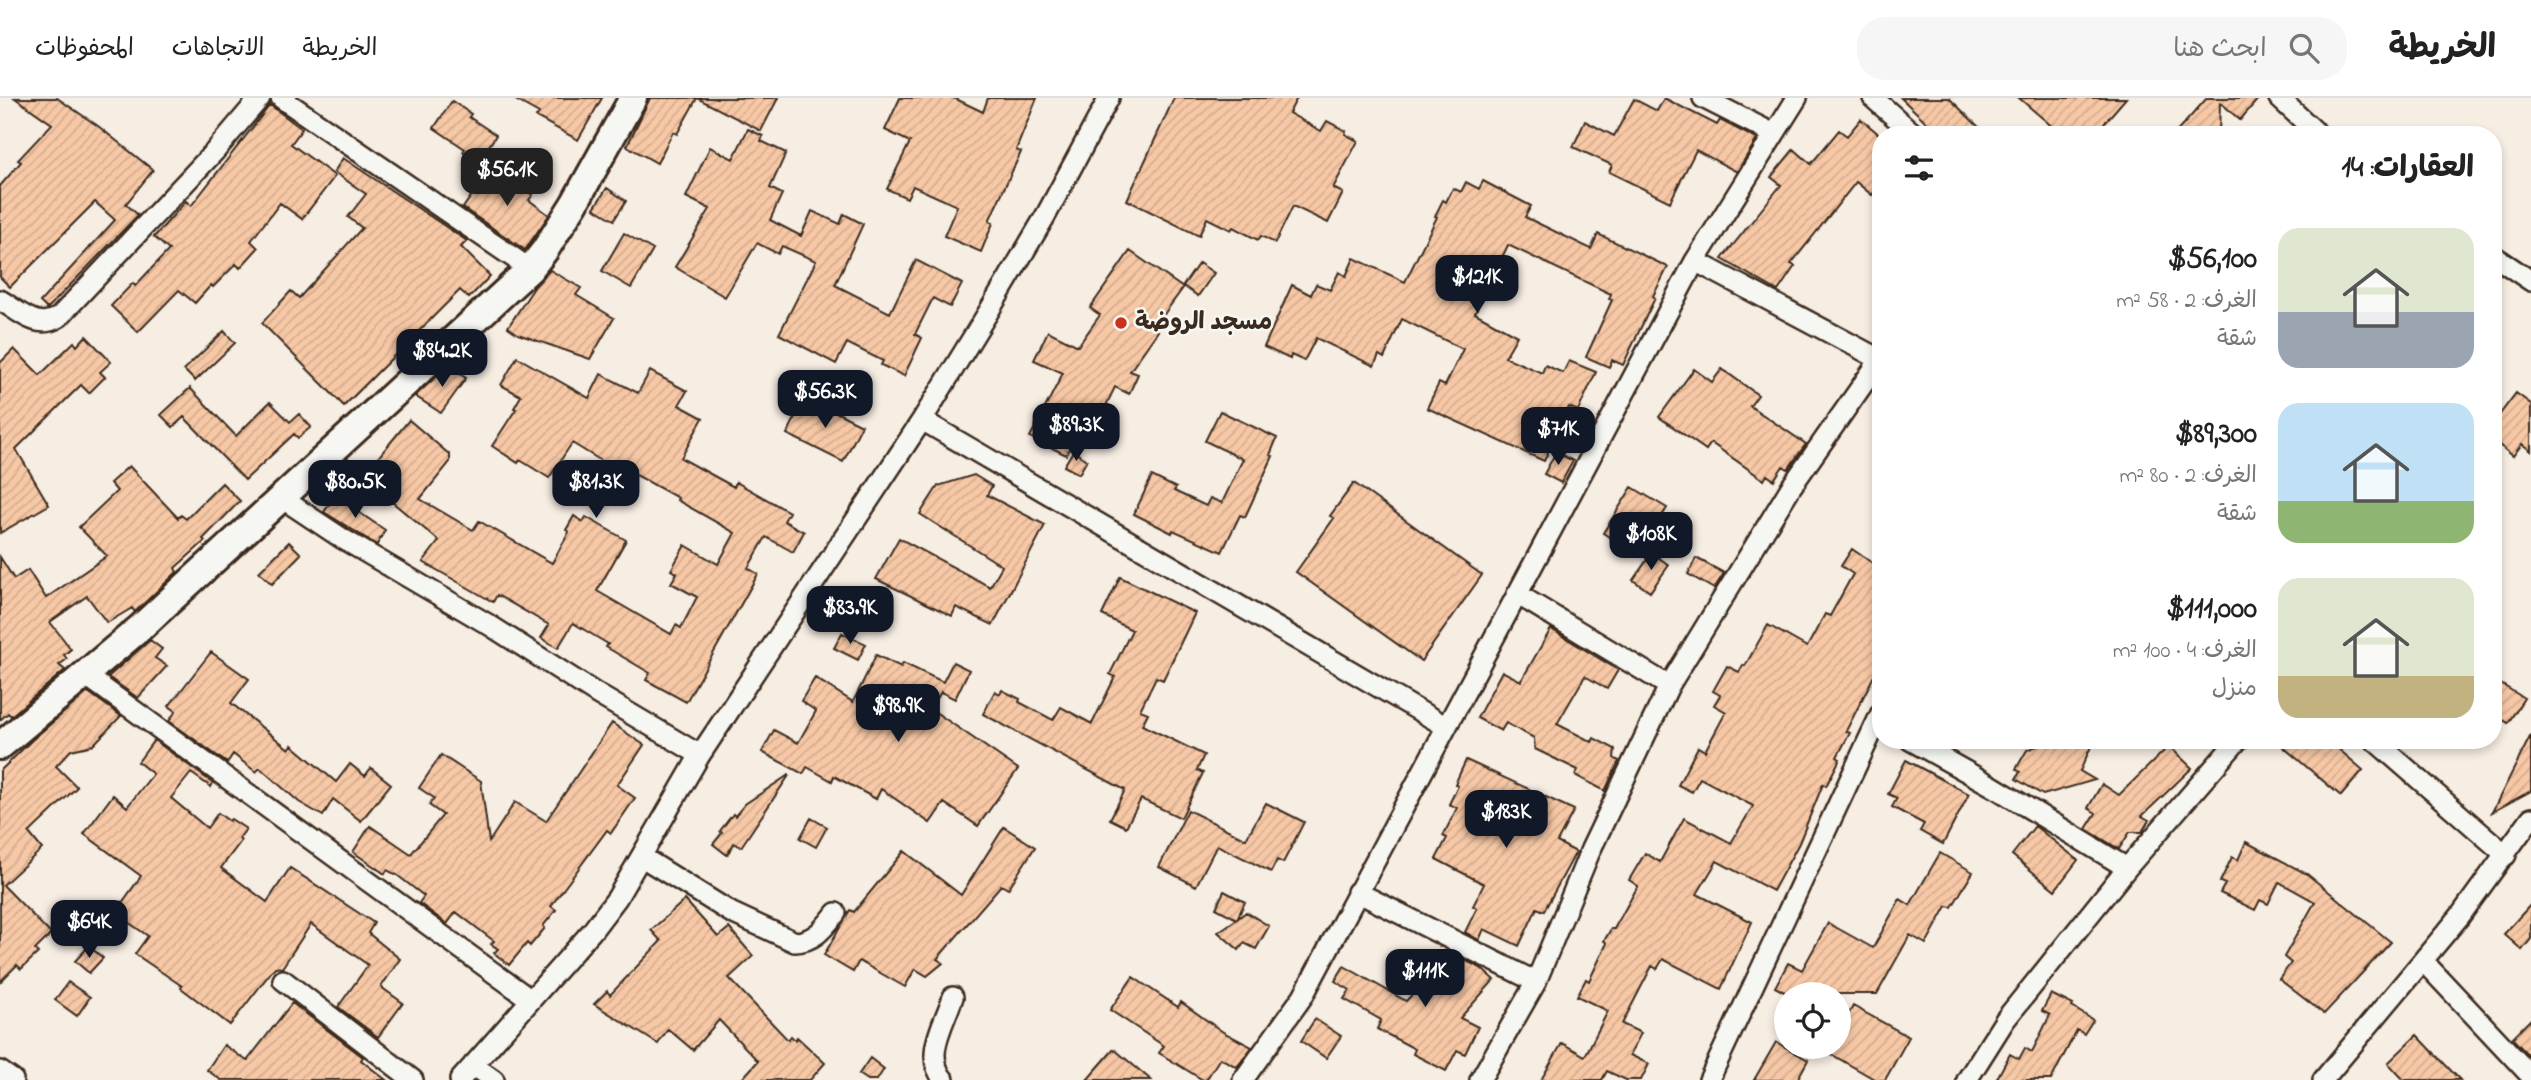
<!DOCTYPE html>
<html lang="ar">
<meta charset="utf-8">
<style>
:root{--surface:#fff;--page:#f6f6f6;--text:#222;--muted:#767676;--line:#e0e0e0;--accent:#111827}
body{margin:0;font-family:"Indie Flower","Playpen Sans Arabic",sans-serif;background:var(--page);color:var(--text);direction:rtl;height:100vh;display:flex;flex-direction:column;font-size:26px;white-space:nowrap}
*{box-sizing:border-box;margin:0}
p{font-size:23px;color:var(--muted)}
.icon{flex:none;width:38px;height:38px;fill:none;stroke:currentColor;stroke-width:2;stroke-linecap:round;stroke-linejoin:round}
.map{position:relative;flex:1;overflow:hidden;direction:ltr}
.panel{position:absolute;left:1872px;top:28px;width:630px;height:623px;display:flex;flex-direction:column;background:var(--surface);border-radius:28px;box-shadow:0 4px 10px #0003;direction:rtl}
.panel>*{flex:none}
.buttons{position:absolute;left:1774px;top:884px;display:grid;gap:14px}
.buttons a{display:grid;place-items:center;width:77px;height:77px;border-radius:50%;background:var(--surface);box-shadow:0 4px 10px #0003;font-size:35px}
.price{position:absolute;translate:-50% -60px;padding:0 16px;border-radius:14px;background:var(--accent);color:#fff;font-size:23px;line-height:46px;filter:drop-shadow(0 2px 4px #0008)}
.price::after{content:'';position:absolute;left:50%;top:42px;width:21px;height:16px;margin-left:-10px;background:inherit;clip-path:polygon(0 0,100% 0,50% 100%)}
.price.selected{background:#222;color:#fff}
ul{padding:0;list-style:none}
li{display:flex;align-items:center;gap:21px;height:175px;padding:0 28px}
li span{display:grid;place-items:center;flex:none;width:196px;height:140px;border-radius:21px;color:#555}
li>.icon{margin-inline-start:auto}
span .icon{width:84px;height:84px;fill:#fffc;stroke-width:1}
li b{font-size:30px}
h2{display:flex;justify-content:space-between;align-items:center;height:84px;padding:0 28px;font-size:30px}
header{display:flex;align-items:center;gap:42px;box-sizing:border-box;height:98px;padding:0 35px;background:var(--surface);border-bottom:2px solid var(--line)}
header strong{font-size:33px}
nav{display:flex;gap:38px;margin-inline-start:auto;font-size:24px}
.search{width:490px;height:63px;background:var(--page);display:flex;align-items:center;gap:18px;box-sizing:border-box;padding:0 24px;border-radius:28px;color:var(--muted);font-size:26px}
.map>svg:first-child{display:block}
.building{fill:url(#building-hatch);stroke:#3b2a1e;stroke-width:2}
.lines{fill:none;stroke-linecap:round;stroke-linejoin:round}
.street-casing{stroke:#3b2a1e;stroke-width:24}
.secondary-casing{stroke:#3b2a1e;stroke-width:32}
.street{stroke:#f6f6f2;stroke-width:19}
.secondary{stroke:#f6f6f2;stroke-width:26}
.poi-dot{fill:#c8321e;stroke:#f6f6f2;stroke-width:2.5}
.labels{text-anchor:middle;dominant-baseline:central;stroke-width:5;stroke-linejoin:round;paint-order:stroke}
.poi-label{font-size:24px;font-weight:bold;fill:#3b2a1e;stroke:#f6f6f2;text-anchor:start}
</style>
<header>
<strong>الخريطة</strong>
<div class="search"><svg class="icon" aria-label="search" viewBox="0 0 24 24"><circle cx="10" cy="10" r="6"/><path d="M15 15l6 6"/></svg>ابحث هنا</div>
<nav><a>الخريطة</a><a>الاتجاهات</a><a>المحفوظات</a></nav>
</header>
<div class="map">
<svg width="2531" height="982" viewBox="0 0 2531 982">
<defs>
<pattern id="building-hatch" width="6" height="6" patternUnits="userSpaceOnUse" patternTransform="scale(1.75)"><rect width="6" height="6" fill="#f7c8a6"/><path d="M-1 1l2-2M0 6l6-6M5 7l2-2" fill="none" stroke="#d5ac8e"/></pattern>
</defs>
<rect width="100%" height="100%" fill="#f6ede3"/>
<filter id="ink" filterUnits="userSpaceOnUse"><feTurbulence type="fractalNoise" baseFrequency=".0143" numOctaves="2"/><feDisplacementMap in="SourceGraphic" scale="14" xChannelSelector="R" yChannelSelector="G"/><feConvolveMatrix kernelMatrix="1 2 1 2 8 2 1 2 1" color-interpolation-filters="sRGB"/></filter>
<g filter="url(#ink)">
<!-- building -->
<path class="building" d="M15,0H57L98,28L153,72L126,106L138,117L47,211L40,204L115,122L95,104L10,189L0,179V88L21,64L18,62L52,26Z
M512,0H602L578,42L536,19L539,15Z
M650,0H778L761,33L697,0L677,36L673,34L657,65L627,48Z
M900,0H954L983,14L988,0H1037L1016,52L1021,54L989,123L993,125L981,154L944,138L957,108L913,88L907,100L887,91L910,44L885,32Z
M1174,0H1297L1289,15L1321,33L1327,23L1346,33L1345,36L1358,43L1333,90L1343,95L1328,125L1293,108L1275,145L1261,138L1258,142L1233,129L1231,132L1207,120L1199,138L1127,102Z
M1664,0L1717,27L1720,22L1757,41L1737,74L1696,52L1670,104L1609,74L1612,67L1573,49L1585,23L1614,38L1634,1L1657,13Z
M1901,0H1949L1987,37H1940Z
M2019,0H2126L2094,37H2062Z
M2207,0H2259L2240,22L2220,4L2219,37H2174Z
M452,3L471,16L469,19L496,37L479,64L463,54L465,51L434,30Z
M270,7L302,31L291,46L335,78L302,121L280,105L251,143L258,150L240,170L236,166L213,189L211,187L195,205L179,192L138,234L111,208L133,185L135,188L169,152L154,139L186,103L191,108Z
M1861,21L1881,38V86L1872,97L1856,84L1791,166L1795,168L1778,193L1722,161L1781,87L1771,79L1794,51L1811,66L1839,32L1847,38Z
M748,31L763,38L761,43L786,55L770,90L782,96L770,122L801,138L812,113L840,126L844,116L863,126L835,187L890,215L916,162L962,186L950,209L933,200L915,236L922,240L904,278L881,267L883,263L847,245L836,266L779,236L816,163L782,148L778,156L757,145L725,199L675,169L710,111L686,99L710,49L733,61Z
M343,60L467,143L461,149L490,178L469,200L460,192L344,308L262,225L291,193L299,200L362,130L348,119L366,96L334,74Z
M492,68L533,97L529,102L549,117L525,152L463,110Z
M1483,83L1531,108L1525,119L1591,151L1598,136L1668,169L1653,198L1655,200L1623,267L1612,262L1609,269L1586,259L1612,202L1609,201L1611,196L1508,147L1475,215L1517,238L1505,259L1542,275L1545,267L1563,275L1569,263L1596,274L1578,313L1569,309L1544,363L1427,310L1439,285L1445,288L1463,251L1402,221L1384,260L1379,257L1374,268L1316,240L1304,263L1291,257L1290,261L1264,249L1292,187L1311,197L1316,186L1330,192L1339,174L1346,178L1354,160L1405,184L1437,119L1435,118L1443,102L1446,104L1453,90L1461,94L1466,84L1479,91Z
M607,90L626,103L614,122L594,110Z
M624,135L653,152L631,190L602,173Z
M1130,153L1183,190L1154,230L1158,233L1130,273L1138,276L1129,296L1115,289L1102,316L1090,310L1066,357L1030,339L1063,275L1034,262L1048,233L1078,248L1100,217L1090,210Z
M1199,165L1214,175L1198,198L1183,188Z
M550,172L581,190L576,197L614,220L590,261L518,236L508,229L535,188Z
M224,233L235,245L195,283L184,272Z
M86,238L111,264L100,274L105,279L89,295L81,287L16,351L49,407L0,435V265L14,251L40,277L74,244L77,248Z
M517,259L589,300L601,276L638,295L650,273L687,293L679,307L703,320L681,360L734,389L736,384L789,414L784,423L804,434L793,454L766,439L748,470L758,476L686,604L646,582L650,575L606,549L608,546L573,525L558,550L541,540L549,527L497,497L493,504L423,464L439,443L362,379L409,322L450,357V364L420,401L473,432L479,423L552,465L569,434L566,432L574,418L583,424L586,419L626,442L597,493L671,536L676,527L681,530L697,499L671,485L677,475L671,472L685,447L718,466L735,435L677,402L678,400L629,373L626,378L572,345L549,380L520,362L518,365L492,348L516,311L514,310L521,298L501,287Z
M448,268L466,280L441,315L415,298Z
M1694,271L1712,284L1722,271L1758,297L1750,308L1806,346L1788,371L1783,368L1774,382L1767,377L1764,382L1711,345L1706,352L1659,319Z
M190,290L236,338L270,304L290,324L299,316L311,329L298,340L294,336L245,382L184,319L173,329L161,317Z
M2516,295L2531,306V353L2522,346L2513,358L2494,343V324Z
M806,299L862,327L843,364L787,336Z
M1220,313L1277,340L1270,357L1273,358L1245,419L1240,417L1222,454L1173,432L1172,435L1134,416L1152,378L1176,390L1174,393L1206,408L1210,400L1222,405L1243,361L1205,343Z
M1073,353L1087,362L1079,376L1064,368Z
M1556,354L1573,363L1561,385L1544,376Z
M129,368L178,420L181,417L186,421L222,385L240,403L203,441L205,443L175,470L177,474L135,514L132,510L107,525L87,498L50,524L71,551L64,557L67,561L59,567L65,572L11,618L8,615L0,622V459L14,481L28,472L46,500L107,458L79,429L117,393L110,385Z
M974,377L992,388L987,397L1045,427L993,527L956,509L952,518L876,481L899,440L990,489L1002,468L920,416L938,388Z
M1354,385L1482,477L1421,563L1296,474L1334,420L1330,418Z
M1632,389L1667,410L1637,457L1603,435Z
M335,398L385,432L377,447L324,414Z
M289,444L301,456L272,486L259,474Z
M1852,451L1881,471V564L1846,633L1850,635L1837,659L1840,661L1826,688L1823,686L1799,745L1773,793L1717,763L1697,796L1752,824L1721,891L1663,861L1657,871L1652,868L1622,926L1641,935L1630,957L1649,966L1641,982H1626L1607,973L1602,982H1541L1562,945L1585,958L1608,913L1577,898L1586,881L1589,883L1607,845L1604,843L1611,831H1614L1638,788L1629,782L1645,755L1660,764L1684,720L1731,745L1753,708L1700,680L1692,694L1678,687L1698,649L1705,653L1726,614L1714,607L1720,597L1713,593L1727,568L1739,574L1743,567L1745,568L1768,527L1807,549L1825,516L1830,518L1853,476L1841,468Z
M1652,455L1669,467L1650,494L1633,482Z
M1696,460L1724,475L1714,491L1688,476Z
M1120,479L1195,515L1163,582L1156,579L1140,612L1148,615L1142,627L1204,657L1197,672L1203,675L1181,720L1141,701L1126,729L1110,721L1125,692L983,616L995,593L1000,596L1002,592L1020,601L1019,604L1053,622L1061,609L1092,626L1115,579L1110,576L1132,532L1102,517Z
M1551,531L1618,572L1607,591L1585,578L1557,626L1592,644L1594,640L1615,651L1614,660L1619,663L1605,693L1575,677L1578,672L1535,651L1534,640L1506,625L1501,633L1477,620L1502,573L1521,583Z
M842,535L866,546L858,562L834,550Z
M150,542L162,551L155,560L167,568L138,600L108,579Z
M211,554L249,581L231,605L289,651L292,647L336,684L350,666L365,678L371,670L391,686L361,723L333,701L323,718L299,704L260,670L256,674L233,656L227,665L169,623L176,613L169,608Z
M876,557L901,569L903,565L943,584L953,564L969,572L955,601L941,594L931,611L1018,671L978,728L944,705L930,725L881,691L876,701L834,678L832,683L807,669L803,676L762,654L774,632L798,645L816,613L801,603L815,580L853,604Z
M2494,582L2524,600L2508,625L2494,616Z
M88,594L121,618L93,647L71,652L56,668L77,689L29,735L42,751L3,787L51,836L35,852L38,855L21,871L17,867L0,884V673L32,642Z
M612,625L644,647L617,687L635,700L611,735L607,732L551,808L556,812L543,828L545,830L530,848L527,845L509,867L494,855L498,851L491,846L494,843L456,814L447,826L419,805L424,798L397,777L387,772L385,776L353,754L370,728L411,756L443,717L429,707L434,700L419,690L441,657L481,683L489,744L515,704L546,723Z
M2531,637V693L2492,714Z
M154,642L213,685L211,689L191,675L171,700L207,730L218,715L229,723L231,721L246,731L239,741L241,743L221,770L267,804L290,770L374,825L368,835L400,861L381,889L403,905L378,939L338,909L368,867L311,826L282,870L275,869L230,927L181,890L182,888L135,856L148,838L125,822L127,818L117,812L141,778L84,736L113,697L127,709L153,676L138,664Z
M2040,642H2094L2080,673L2095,682L2043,697L2016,681L2020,674L2016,671L2027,652L2037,648Z
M2275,642H2328L2363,672L2341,698Z
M2169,648L2192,670L2142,718L2149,722L2142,734H2130L2119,751L2086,731L2096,715L2088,710L2102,686L2119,697Z
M1466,662L1574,712L1557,744L1576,754L1544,813L1537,810L1519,848L1484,831L1479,842L1465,834L1477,810L1473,808L1484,786L1436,761L1447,740L1443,738L1457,710L1449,706L1458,688L1455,686Z
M1906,662L1969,696L1943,746L1920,733L1924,726L1892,709L1897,700L1888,696Z
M790,676L741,749L734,745L727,757L713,746L722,735L720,733L733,716L735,718L745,706Z
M1266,705L1304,724L1283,765L1277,762L1271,774L1217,747L1196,788L1159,769L1188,712L1246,741Z
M811,720L827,729L816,749L800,740Z
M2035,728L2078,762L2055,792L2012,757Z
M1004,729L1035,749L1008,791L1001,787L937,861L943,865L927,878L915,871L905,889L859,863L853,874L824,857L850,812L854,814L904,753L961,797Z
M2246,744L2307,776L2391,844L2324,916L2279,881L2291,865L2284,859L2315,804L2279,784L2268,806L2260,802L2255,812L2220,795L2225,786L2220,784L2232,759L2238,762Z
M1940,755L1973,774L1952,809L1947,808L1926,846L1910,837L1877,896H1788L1775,889L1788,865L1802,872L1828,825L1873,850L1900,801L1910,807Z
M1224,793L1245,804L1237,821L1246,814L1269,828L1256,851L1244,845L1239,852L1218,834L1237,821L1216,810Z
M685,802L718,839L729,830L753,858L729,880L788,942L791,938L795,942L797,939L825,965L810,982H741L758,963L719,922L693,952L668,931L658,946L594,906L607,893L610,897L661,843L651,832Z
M2531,806V841L2522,852L2504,836Z
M89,848L103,860L89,875L75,863Z
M1450,855L1481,870L1494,882L1460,920L1478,929L1465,956L1457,952L1446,973L1413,956L1415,951L1377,931L1381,922L1344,901L1350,892L1335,883L1344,868L1406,903Z
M1133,879L1178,909L1181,904L1223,934L1252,949L1237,969L1220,960L1206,982H1203L1159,955L1164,948L1110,912Z
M68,884L90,899L77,918L55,902Z
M2051,896L2073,907L2072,909L2093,922L2084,936L2077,932L2051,982H1996L2010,956L2019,961L2025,950L2032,954L2050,917L2042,913Z
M292,905L363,959L361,962L386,982H221L207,972L224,947L247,963Z
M1853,908L1909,939L1885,982H1876L1817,948H1839V933Z
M1315,921L1341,938L1326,960L1301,943Z
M2531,921V960L2512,940Z
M2417,937L2460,982H2404L2388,965Z
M1776,944L1808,962L1797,982H1754Z
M1114,951L1151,982H1087Z
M870,960L884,971L877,982H868L859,976Z"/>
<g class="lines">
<!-- street casing -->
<g class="street-casing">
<path id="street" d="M281,0L530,171
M1703,0L1774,36
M1873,0L1915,37
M2279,0L2319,37
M2494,158L2531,183
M1695,163L1881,262
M0,202C19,213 37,233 59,219L215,53L260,0
M922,322L1445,628
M280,399L343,441L491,528L597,596L700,657
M1517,496L1669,588
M84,576L531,902
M1910,642L1994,689L2127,770
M2374,642L2506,757
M642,759L732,815L795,844C815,843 824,830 836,815
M1357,794L1536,884
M2423,863L2531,978
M283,882L413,982
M473,967L494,982
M0,973L13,982
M460,982L592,833L617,800L700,657L922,322L989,213L1046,117L1109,0
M944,982C923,958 944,926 953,899
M1243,982L1303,898L1695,163L1797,0
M1480,982L1536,884L1591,751L1669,588L1791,389L1880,262
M1709,982L1881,615
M1967,982L2005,922L2127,770L2238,642
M2323,982L2460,818L2531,720"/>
</g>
<!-- secondary casing -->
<g class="secondary-casing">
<path id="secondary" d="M0,648L140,530L530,171L545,152L574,106L633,0"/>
</g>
<!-- street -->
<use href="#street" class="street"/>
<!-- secondary -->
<use href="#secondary" class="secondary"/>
</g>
</g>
<!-- markers -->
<circle class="poi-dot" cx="1121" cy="225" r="7"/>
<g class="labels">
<!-- poi labels -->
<g class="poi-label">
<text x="1135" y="225">مسجد الروضة</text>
</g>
</g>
</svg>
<div class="buttons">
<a><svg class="icon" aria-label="locate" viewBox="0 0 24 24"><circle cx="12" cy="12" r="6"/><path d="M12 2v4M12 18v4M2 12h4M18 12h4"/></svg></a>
</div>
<b class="price selected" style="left:507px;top:110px">$56.1K</b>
<b class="price" style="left:1477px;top:217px">$121K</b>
<b class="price" style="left:442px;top:291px">$84.2K</b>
<b class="price" style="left:825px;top:332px">$56.3K</b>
<b class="price" style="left:1076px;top:365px">$89.3K</b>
<b class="price" style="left:1558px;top:369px">$71K</b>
<b class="price" style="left:355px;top:422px">$80.5K</b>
<b class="price" style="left:596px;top:422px">$81.3K</b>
<b class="price" style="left:1651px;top:474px">$108K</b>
<b class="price" style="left:850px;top:548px">$83.9K</b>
<b class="price" style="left:898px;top:646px">$98.9K</b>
<b class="price" style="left:1506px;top:752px">$183K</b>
<b class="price" style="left:89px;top:862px">$64K</b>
<b class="price" style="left:1425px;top:911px">$111K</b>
<section class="panel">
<h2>العقارات: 14<svg class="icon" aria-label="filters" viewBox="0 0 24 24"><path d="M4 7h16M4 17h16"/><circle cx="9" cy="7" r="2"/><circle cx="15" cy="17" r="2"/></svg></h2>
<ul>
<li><span style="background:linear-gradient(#dfe7d0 60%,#9aa5b1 0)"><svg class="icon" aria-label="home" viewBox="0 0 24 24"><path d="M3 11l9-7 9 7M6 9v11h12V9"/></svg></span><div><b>$56,100</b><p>الغرف: 2 · 58 m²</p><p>شقة</p></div></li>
<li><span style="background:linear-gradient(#bfe0f5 70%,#8fb573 0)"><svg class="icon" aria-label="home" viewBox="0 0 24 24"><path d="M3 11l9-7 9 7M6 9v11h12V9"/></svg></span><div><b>$89,300</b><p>الغرف: 2 · 80 m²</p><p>شقة</p></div></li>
<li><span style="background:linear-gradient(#dfe7d0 70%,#c2b280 0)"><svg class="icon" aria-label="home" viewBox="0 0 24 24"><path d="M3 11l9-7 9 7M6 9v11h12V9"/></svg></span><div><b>$111,000</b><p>الغرف: 4 · 100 m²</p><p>منزل</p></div></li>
</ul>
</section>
</div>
